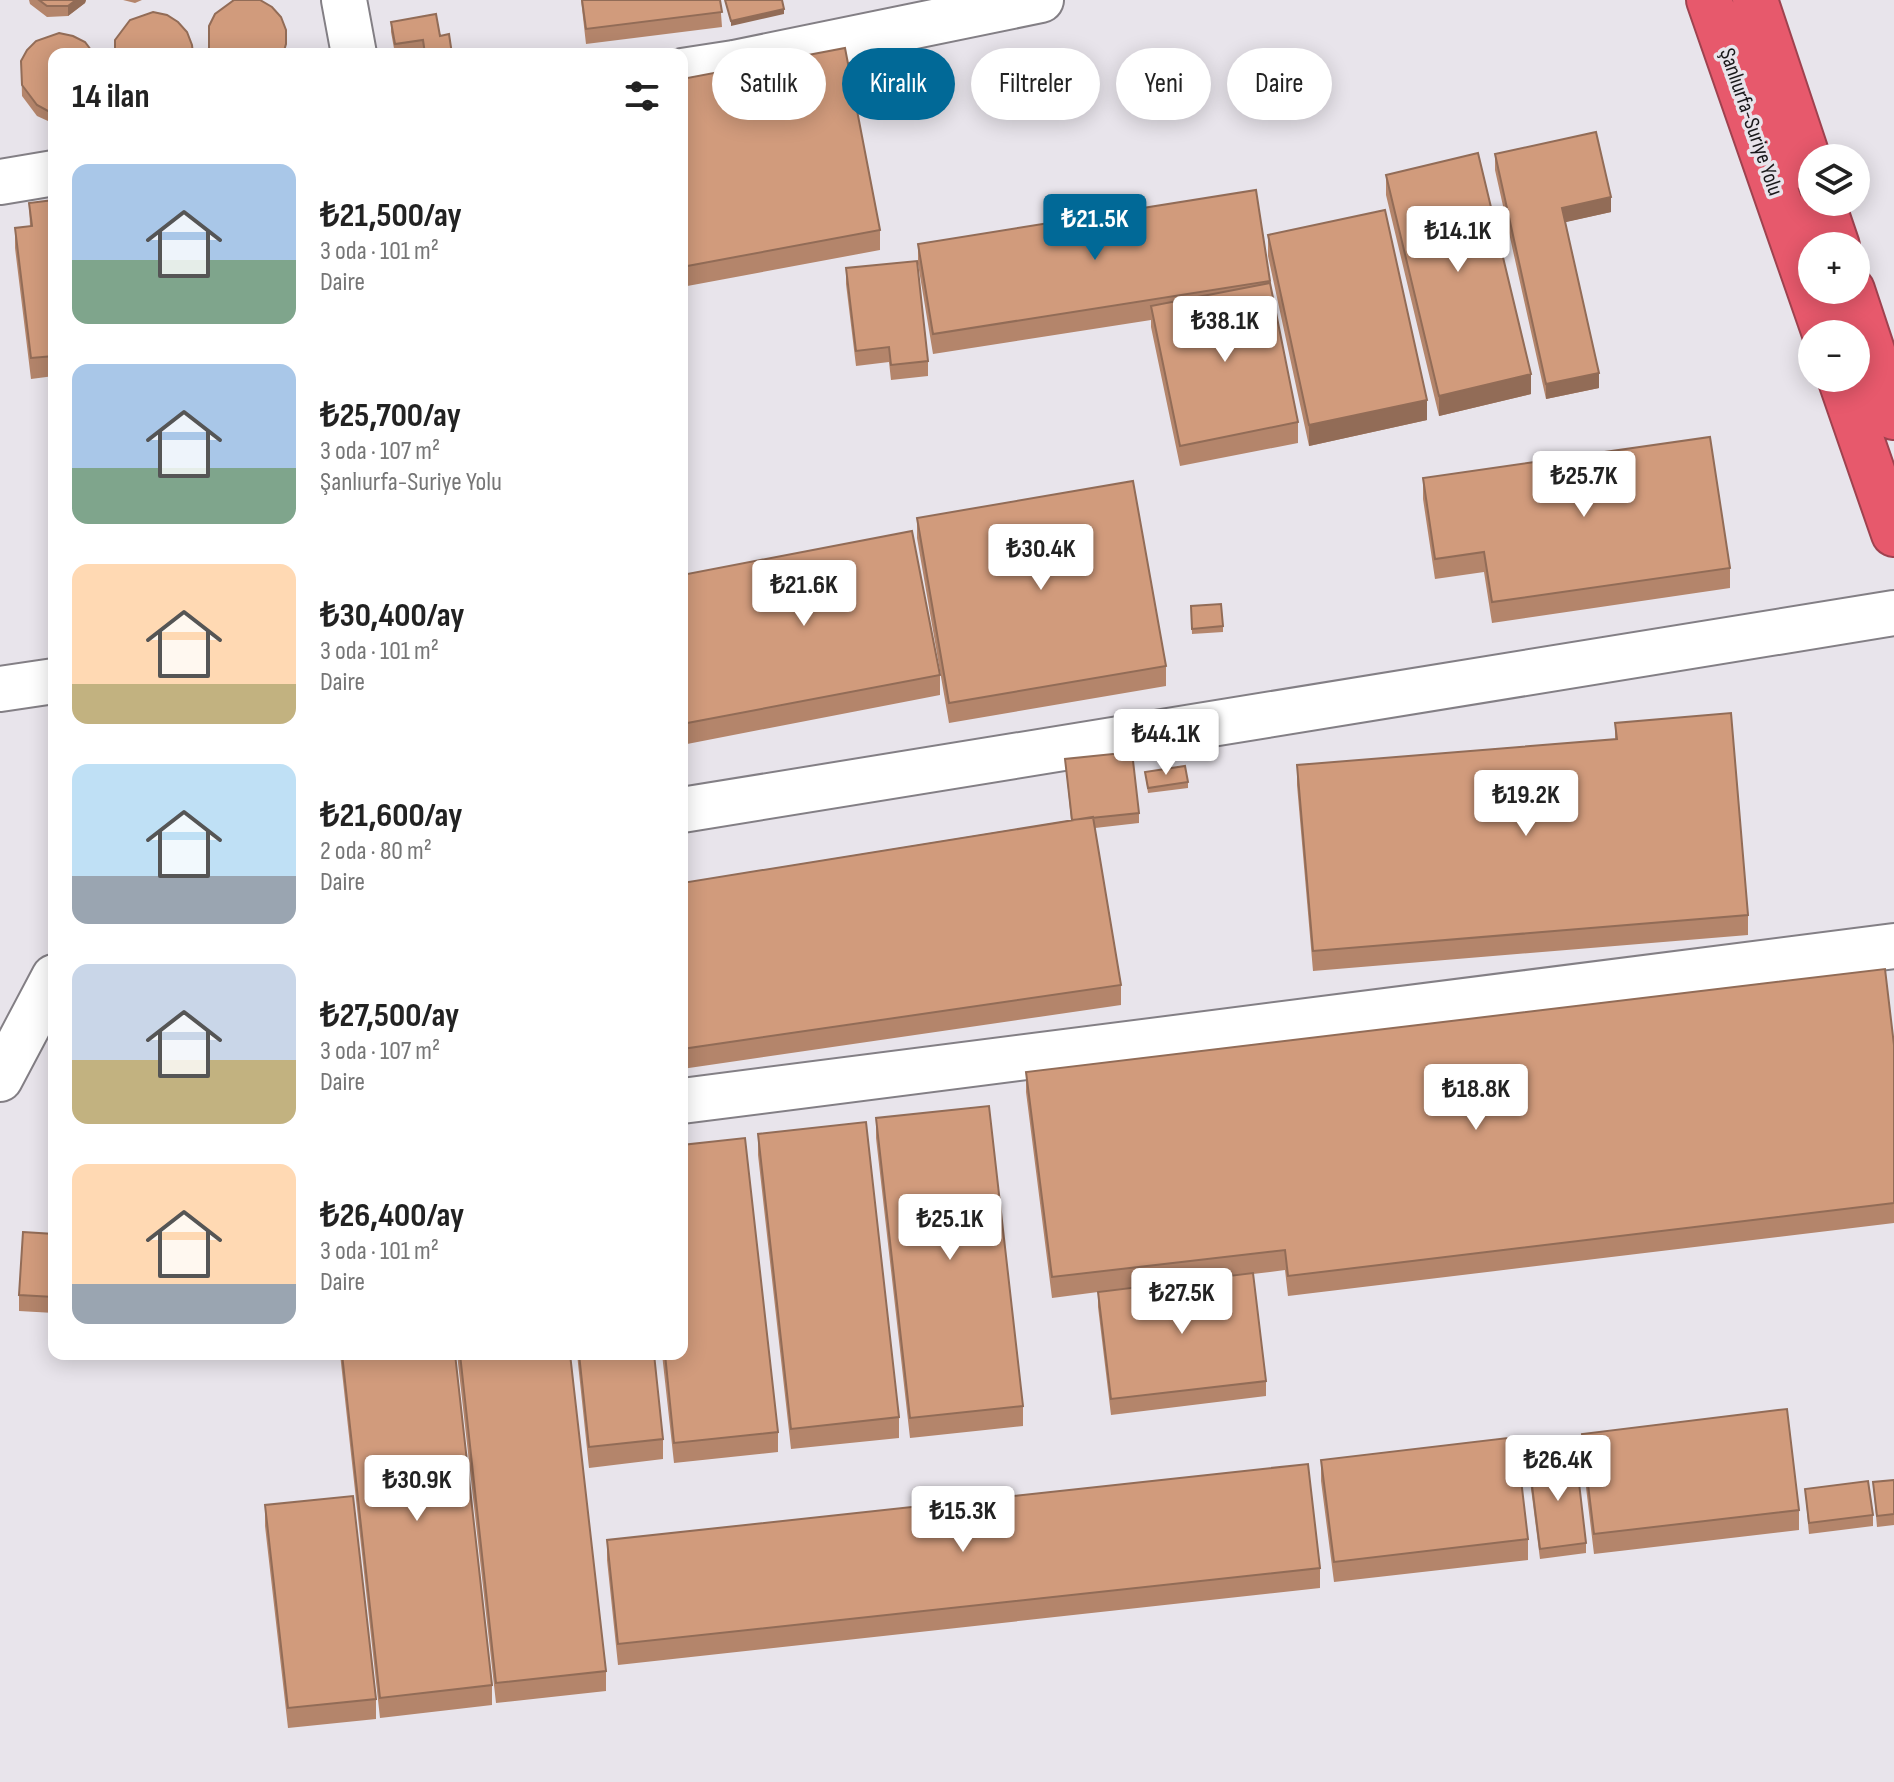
<!DOCTYPE html>
<html lang="tr">
<meta charset="utf-8">
<style>
:root{--surface:#fff;--page:#f6f6f6;--text:#222;--muted:#767676;--accent:#016997}
body{margin:0;font-family:"Sofia Sans Condensed",sans-serif;background:var(--page);color:var(--text);height:100vh;display:flex;flex-direction:column;font-size:30px;white-space:nowrap}
*{box-sizing:border-box;margin:0}
p{font-size:26px;color:var(--muted)}
.icon{flex:none;width:44px;height:44px;fill:none;stroke:currentColor;stroke-width:2;stroke-linecap:round;stroke-linejoin:round}
.map{position:relative;flex:1;overflow:hidden}
.drawer{position:absolute;left:48px;top:48px;width:640px;height:1312px;display:flex;flex-direction:column;background:var(--surface);border-radius:16px;box-shadow:0 4px 20px #0003}
.drawer>*{flex:none}
.banner{position:absolute;left:712px;top:48px;width:760px;height:72px;display:flex;gap:16px}
.controls{position:absolute;left:1798px;top:144px;display:grid;gap:16px}
.controls a{display:grid;place-items:center;width:72px;height:72px;border-radius:50%;background:var(--surface);box-shadow:0 4px 20px #0003;font-size:40px}
.price{position:absolute;translate:-50% -68px;padding:0 18px;border-radius:8px;background:#fff;color:#222;font-size:26px;line-height:52px;filter:drop-shadow(0 2px 4px #0008)}
.price::after{content:'';position:absolute;left:50%;top:48px;width:24px;height:18px;margin-left:-12px;background:inherit;clip-path:polygon(0 0,100% 0,50% 100%)}
.price.active{background:var(--accent);color:#fff}
ul{padding:0;list-style:none}
li{display:flex;align-items:center;gap:24px;height:200px;padding:0 24px}
li span{display:grid;place-items:center;flex:none;width:224px;height:160px;border-radius:16px;color:#555}
li>.icon{margin-inline-start:auto}
span .icon{width:96px;height:96px;fill:#fffc;stroke-width:1}
li b{font-size:34px}
h2{display:flex;justify-content:space-between;align-items:center;height:96px;padding:0 24px;font-size:34px}
.pill{padding:0 28px;border-radius:36px;background:var(--surface);box-shadow:0 4px 20px #0003;font-size:28px;line-height:72px}
.pill.active{background:var(--accent);color:#fff}
.map>svg:first-child{display:block}
.lines{fill:none;stroke-linecap:round;stroke-linejoin:round}
.minor-casing{stroke:#837f85;stroke-width:48}
.highway-casing{stroke:#9f424f;stroke-width:48}
.minor{stroke:#fff;stroke-width:44}
.highway{stroke:#e7596c;stroke-width:44}
.wall{fill:#b4856b}
.shaded-wall{fill:#926c57}
.building{fill:#d19b7c;stroke:#926c57;stroke-width:2}
.labels{text-anchor:middle;dominant-baseline:central;stroke-width:7;stroke-linejoin:round;paint-order:stroke}
.street-label{font-size:22px;fill:#19181a;stroke:#e8e4eb}
</style>
<div class="map">
<svg width="1894" height="1782" viewBox="0 0 1894 1782">
<rect width="100%" height="100%" fill="#e8e4eb"/>
<g class="lines">
<!-- minor casing -->
<g class="minor-casing">
<path id="minor" d="M344,0L354,54
M682,71L734,63L1041,0
M0,182L54,173
M0,689L54,681
M682,810L1894,613
M0,1079L54,977
M682,1101L1894,946"/>
</g>
<!-- highway casing -->
<g class="highway-casing">
<path id="highway" d="M1709,0L1825,334
M1755,0L1812,171
M1822,202L1837,246
M1852,290L1894,417
M1840,378L1894,534"/>
</g>
<!-- minor -->
<use href="#minor" class="minor"/>
<!-- highway -->
<use href="#highway" class="highway"/>
</g>
<!-- wall -->
<path class="wall" d="M29,0H86L85,3L68,16L47,17L30,4Z
M123,0H142L135,3Z
M581,0H720L722,27L586,44Z
M391,22L440,36L452,54H424L423,50L395,54L391,32Z
M54,54V122L48,121L37,116L22,96L21,61Z
M682,79L880,230V250L682,287Z
M1495,154L1611,212L1565,222L1599,388L1546,399L1495,170Z
M1386,175L1531,394L1439,416L1386,195Z
M54,200V376L31,379L15,248V228L30,226L29,203Z
M1268,235L1427,420L1309,446L1268,256Z
M918,244L1270,281L1298,422V443L1180,466L1151,327V320L933,354L918,264Z
M846,268L928,361V376L891,380L889,362L856,366L846,284Z
M1423,478L1730,568V588L1492,623L1484,572L1435,579L1423,499Z
M917,518L1166,666V686L949,723L917,538Z
M682,575L940,675V695L682,745Z
M1191,606L1223,626V632L1192,634Z
M1615,723L1748,915V935L1313,971L1297,785V765L1615,739Z
M1065,759L1139,813V823L1095,828L1121,985V1005L682,1069V883L1071,820Z
M1145,772L1188,782V788L1148,793Z
M1894,1045V1223L1288,1296L1285,1270L1253,1274L1266,1381V1396L1111,1415L1098,1307V1292L1052,1298L1026,1092V1072Z
M876,1118L1023,1406V1426L910,1438L876,1138Z
M758,1134L899,1417V1438L791,1449L758,1155Z
M54,1234V1313L19,1311V1295Z
M340,1354H455L492,1685V1705L380,1718Z
M457,1354H570L606,1671V1691L496,1703Z
M577,1354H654L663,1439V1459L589,1468Z
M662,1354H682L778,1432V1452L674,1463Z
M1582,1434L1799,1510V1530L1594,1554L1582,1454Z
M1321,1460L1528,1539V1560L1334,1582L1321,1481Z
M1529,1462L1586,1543V1553L1540,1559L1529,1473Z
M1894,1480V1525L1877,1527L1873,1482Z
M1805,1489L1873,1515V1526L1809,1534Z
M265,1505L376,1699V1719L288,1728L265,1526Z
M607,1540L1320,1568V1588L618,1665L607,1560Z"/>
<!-- shaded-wall -->
<path class="shaded-wall" d="M76,0H86L85,3L68,16V6Z
M784,9V14L731,26V21Z
M1611,197V212L1562,223V208Z
M1599,373V388L1546,399V384Z
M1531,374V394L1439,416V396Z
M1427,400V420L1309,446V425Z"/>
<!-- building -->
<path class="building" d="M39,0H76L68,6H47Z
M234,0H260L272,7L281,17L286,30V44L283,54H212L209,50V26L215,14Z
M582,0H720L722,12L586,29Z
M725,0H782L784,9L731,21Z
M153,12L167,15L178,22L187,32L192,45L193,54H115V40L130,20Z
M436,14L440,36L449,34L452,54H425L423,40L395,44L391,22Z
M59,33L73,36L85,42L94,54H54V112L48,111L37,105L22,85L21,61L27,50L36,41Z
M845,48L880,230L682,267V79Z
M1596,132L1611,197L1562,208L1599,373L1546,384L1495,154Z
M1478,153L1531,374L1439,396L1386,175Z
M1256,190L1270,281L933,334L918,244Z
M54,200V356L31,358L15,228L32,226L29,203Z
M1385,210L1427,400L1309,425L1268,235Z
M917,261L928,361L891,365L889,347L856,351L846,268Z
M1270,283L1298,422L1180,446L1151,306Z
M1710,437L1730,568L1492,602L1484,552L1435,559L1423,478Z
M1133,481L1166,666L949,703L917,518Z
M912,531L940,675L682,724V575Z
M1221,604L1223,626L1192,629L1191,606Z
M1731,713L1748,915L1313,951L1297,765L1617,739L1615,723Z
M1132,752L1139,813L1072,820L1065,759Z
M1185,766L1188,782L1148,788L1145,772Z
M1093,817L1121,985L682,1049V883Z
M1885,969L1894,1045V1203L1288,1276L1285,1250L1052,1277L1026,1072Z
M989,1106L1023,1406L910,1418L876,1118Z
M866,1122L899,1417L791,1429L758,1134Z
M745,1138L778,1432L674,1443L665,1354H682V1145Z
M23,1232L54,1234V1297L19,1295Z
M1253,1273L1266,1381L1111,1399L1098,1292Z
M342,1354H455L492,1685L380,1698Z
M460,1354H570L606,1671L496,1683Z
M579,1354H654L663,1439L589,1447Z
M1787,1409L1799,1510L1594,1534L1582,1434Z
M1516,1437L1528,1539L1334,1562L1321,1460Z
M1576,1457L1586,1543L1540,1549L1529,1462Z
M1308,1464L1320,1568L618,1644L607,1540Z
M1894,1480V1514L1877,1516L1873,1482Z
M1868,1481L1873,1515L1809,1523L1805,1489Z
M353,1496L376,1699L288,1708L265,1505Z"/>
<g class="labels">
<!-- street labels -->
<g class="street-label">
<text transform="translate(1751 122) rotate(71)">Şanlıurfa-Suriye Yolu</text>
</g>
</g>
</svg>
<div class="controls">
<a><svg class="icon" aria-label="layers" viewBox="0 0 24 24"><path d="M12 4l9 5-9 5-9-5zM3 14l9 5 9-5"/></svg></a>
<a>+</a>
<a>−</a>
</div>
<b class="price active" style="left:1095px;top:262px">₺21.5K</b>
<b class="price" style="left:1458px;top:274px">₺14.1K</b>
<b class="price" style="left:1225px;top:364px">₺38.1K</b>
<b class="price" style="left:1584px;top:519px">₺25.7K</b>
<b class="price" style="left:1041px;top:592px">₺30.4K</b>
<b class="price" style="left:804px;top:628px">₺21.6K</b>
<b class="price" style="left:1166px;top:777px">₺44.1K</b>
<b class="price" style="left:1526px;top:838px">₺19.2K</b>
<b class="price" style="left:1476px;top:1132px">₺18.8K</b>
<b class="price" style="left:950px;top:1262px">₺25.1K</b>
<b class="price" style="left:1182px;top:1336px">₺27.5K</b>
<b class="price" style="left:1558px;top:1503px">₺26.4K</b>
<b class="price" style="left:417px;top:1523px">₺30.9K</b>
<b class="price" style="left:963px;top:1554px">₺15.3K</b>
<div class="banner">
<a class="pill">Satılık</a>
<a class="pill active">Kiralık</a>
<a class="pill">Filtreler</a>
<a class="pill">Yeni</a>
<a class="pill">Daire</a>
</div>
<section class="drawer">
<h2>14 ilan<svg class="icon" aria-label="filters" viewBox="0 0 24 24"><path d="M4 7h16M4 17h16"/><circle cx="9" cy="7" r="2"/><circle cx="15" cy="17" r="2"/></svg></h2>
<ul>
<li><span style="background:linear-gradient(#a9c7e8 60%,#7fa58c 0)"><svg class="icon" aria-label="home" viewBox="0 0 24 24"><path d="M3 11l9-7 9 7M6 9v11h12V9"/></svg></span><div><b>₺21,500/ay</b><p>3 oda · 101 m²</p><p>Daire</p></div></li>
<li><span style="background:linear-gradient(#a9c7e8 65%,#7fa58c 0)"><svg class="icon" aria-label="home" viewBox="0 0 24 24"><path d="M3 11l9-7 9 7M6 9v11h12V9"/></svg></span><div><b>₺25,700/ay</b><p>3 oda · 107 m²</p><p>Şanlıurfa-Suriye Yolu</p></div></li>
<li><span style="background:linear-gradient(#ffd9b3 75%,#c2b280 0)"><svg class="icon" aria-label="home" viewBox="0 0 24 24"><path d="M3 11l9-7 9 7M6 9v11h12V9"/></svg></span><div><b>₺30,400/ay</b><p>3 oda · 101 m²</p><p>Daire</p></div></li>
<li><span style="background:linear-gradient(#bfe0f5 70%,#9aa5b1 0)"><svg class="icon" aria-label="home" viewBox="0 0 24 24"><path d="M3 11l9-7 9 7M6 9v11h12V9"/></svg></span><div><b>₺21,600/ay</b><p>2 oda · 80 m²</p><p>Daire</p></div></li>
<li><span style="background:linear-gradient(#c9d6e8 60%,#c2b280 0)"><svg class="icon" aria-label="home" viewBox="0 0 24 24"><path d="M3 11l9-7 9 7M6 9v11h12V9"/></svg></span><div><b>₺27,500/ay</b><p>3 oda · 107 m²</p><p>Daire</p></div></li>
<li><span style="background:linear-gradient(#ffd9b3 75%,#9aa5b1 0)"><svg class="icon" aria-label="home" viewBox="0 0 24 24"><path d="M3 11l9-7 9 7M6 9v11h12V9"/></svg></span><div><b>₺26,400/ay</b><p>3 oda · 101 m²</p><p>Daire</p></div></li>
</ul>
</section>
</div>
